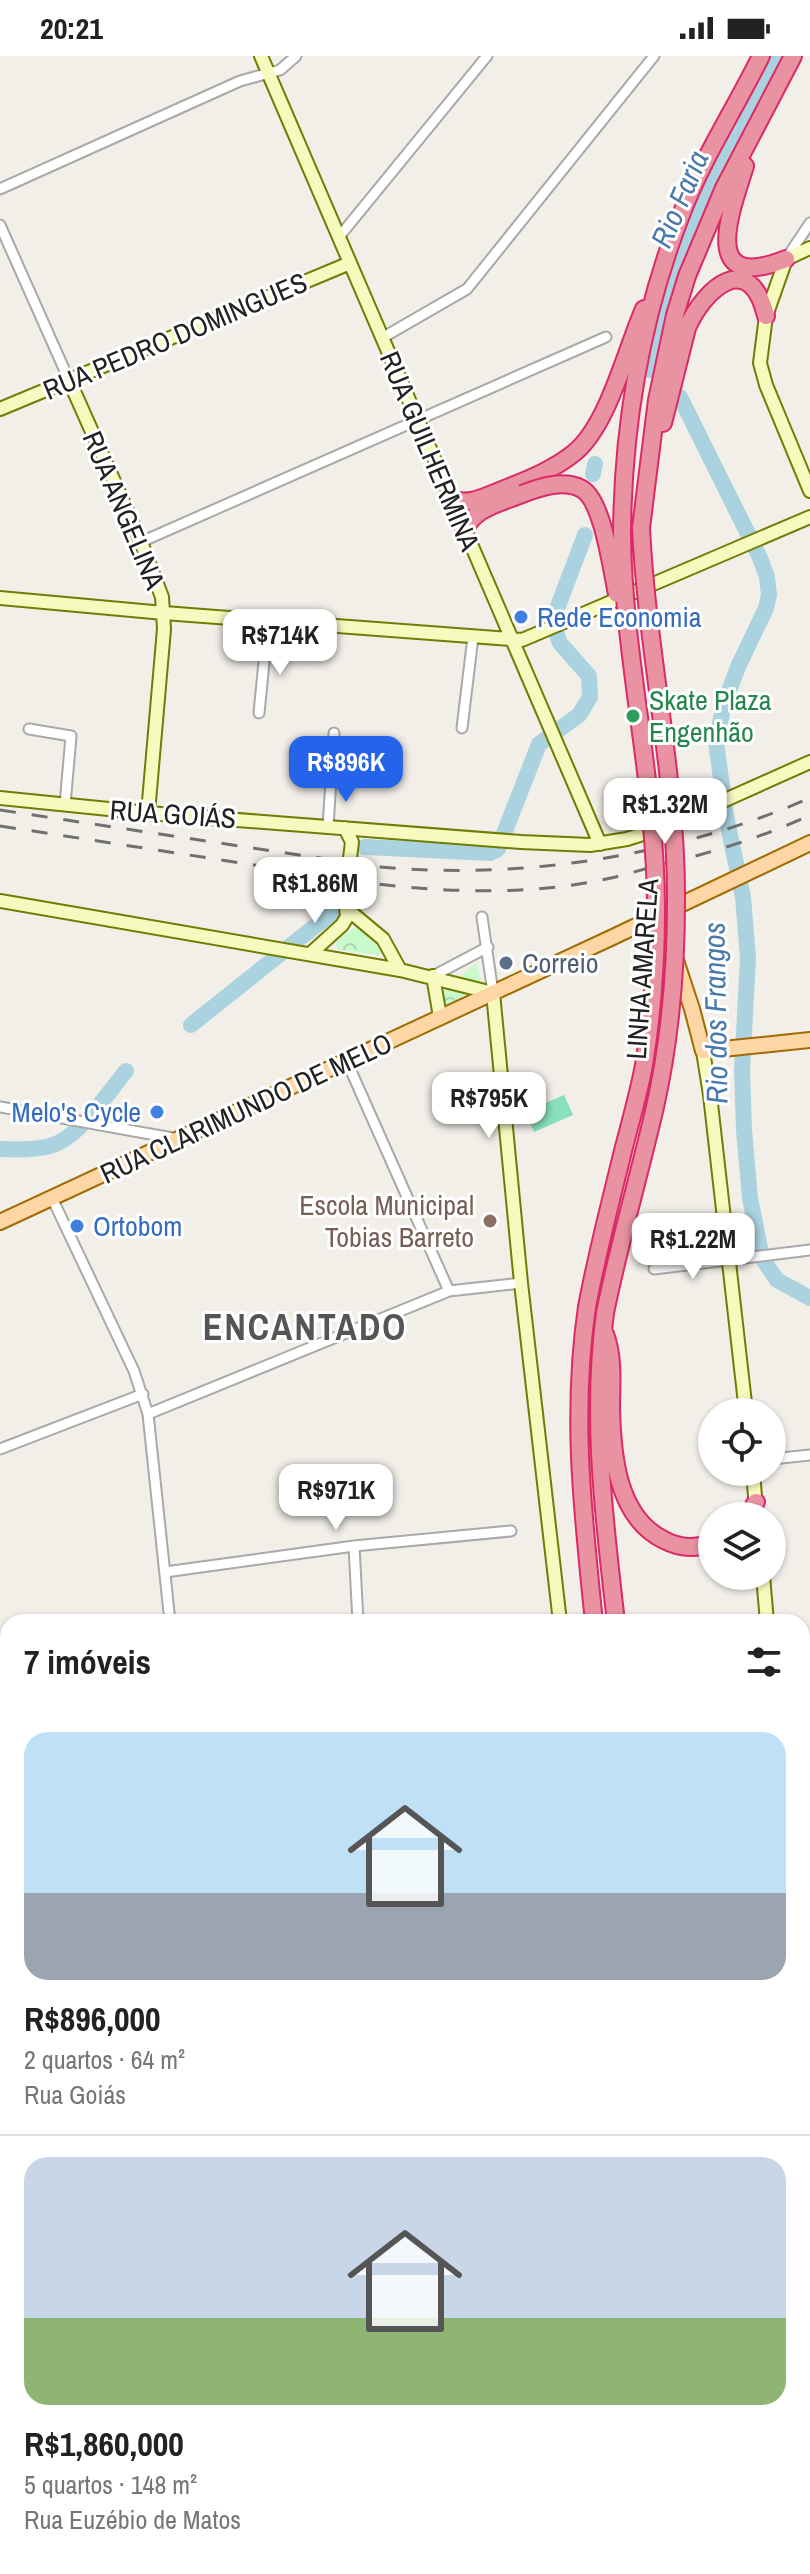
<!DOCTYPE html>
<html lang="pt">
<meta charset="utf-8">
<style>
:root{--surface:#fff;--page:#f2f2f2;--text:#222;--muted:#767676;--line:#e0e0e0;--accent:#2563eb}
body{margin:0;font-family:"Archivo Narrow",sans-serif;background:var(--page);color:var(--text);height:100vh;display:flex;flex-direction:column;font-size:30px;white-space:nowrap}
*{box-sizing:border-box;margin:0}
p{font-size:26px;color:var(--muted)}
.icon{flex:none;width:44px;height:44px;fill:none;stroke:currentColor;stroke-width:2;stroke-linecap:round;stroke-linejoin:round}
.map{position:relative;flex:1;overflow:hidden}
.panel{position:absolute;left:0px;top:1558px;width:810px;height:960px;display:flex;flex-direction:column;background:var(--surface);border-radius:24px 24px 0 0;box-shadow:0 2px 6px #0004}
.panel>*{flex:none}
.fabs{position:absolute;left:698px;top:1342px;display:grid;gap:16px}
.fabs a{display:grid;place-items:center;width:88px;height:88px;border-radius:50%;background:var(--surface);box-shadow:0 2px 6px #0004;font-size:40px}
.price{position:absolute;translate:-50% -68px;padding:0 18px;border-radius:16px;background:#fff;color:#222;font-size:26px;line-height:52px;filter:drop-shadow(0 2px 4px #0008)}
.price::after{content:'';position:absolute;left:50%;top:48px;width:24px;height:18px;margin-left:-12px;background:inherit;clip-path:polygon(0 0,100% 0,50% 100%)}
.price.current{background:var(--accent);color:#fff}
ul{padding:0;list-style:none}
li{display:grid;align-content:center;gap:16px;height:424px;padding:0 24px}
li+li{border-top:2px solid var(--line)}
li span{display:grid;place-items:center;height:248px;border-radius:24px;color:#555}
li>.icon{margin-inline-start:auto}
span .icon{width:144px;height:144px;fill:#fffc;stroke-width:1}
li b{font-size:34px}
h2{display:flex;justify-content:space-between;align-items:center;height:96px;padding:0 24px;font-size:34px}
.status{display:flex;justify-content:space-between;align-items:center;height:56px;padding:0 40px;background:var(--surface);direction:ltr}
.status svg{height:22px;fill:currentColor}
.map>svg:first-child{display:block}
.park{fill:url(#park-crowns)}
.pitch{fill:#88e0be}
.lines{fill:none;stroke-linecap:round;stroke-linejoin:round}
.river{stroke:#aad3df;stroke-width:16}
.street-casing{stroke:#a9a9a9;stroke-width:13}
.secondary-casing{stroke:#707d05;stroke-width:16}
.primary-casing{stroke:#a06b00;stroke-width:18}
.highway-casing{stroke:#dc2a67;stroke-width:20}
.street{stroke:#fff;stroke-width:9}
.secondary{stroke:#f7fabf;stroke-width:12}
.primary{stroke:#fcd6a4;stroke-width:14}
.highway{stroke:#e892a2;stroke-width:16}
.rail{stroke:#707070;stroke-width:3;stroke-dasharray:16 16;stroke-linecap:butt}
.highway-bridge-casing{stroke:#dc2a67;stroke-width:20;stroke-linecap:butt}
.highway-bridge{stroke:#e892a2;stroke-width:16}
.shop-dot{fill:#3f7fe0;stroke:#fff;stroke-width:3}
.leisure-dot{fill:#2e9e5b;stroke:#fff;stroke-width:3}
.service-dot{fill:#5c6f8a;stroke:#fff;stroke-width:3}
.education-dot{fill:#8d6e63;stroke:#fff;stroke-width:3}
.labels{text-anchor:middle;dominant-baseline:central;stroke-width:6;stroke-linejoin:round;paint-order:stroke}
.street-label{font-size:28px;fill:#222;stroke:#fff}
.shop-label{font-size:28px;fill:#366cbe;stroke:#fff;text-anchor:start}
.leisure-label{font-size:28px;fill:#27864d;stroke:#fff;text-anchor:start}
.service-label{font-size:28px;fill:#4e5e75;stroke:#fff;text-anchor:start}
.education-label{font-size:28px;fill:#785e54;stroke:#fff;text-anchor:end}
.water-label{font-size:30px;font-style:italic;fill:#4a7aab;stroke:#fff}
.district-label{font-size:36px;font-weight:bold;letter-spacing:2px;fill:#555;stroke:#fff}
</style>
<div class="status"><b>20:21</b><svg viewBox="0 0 49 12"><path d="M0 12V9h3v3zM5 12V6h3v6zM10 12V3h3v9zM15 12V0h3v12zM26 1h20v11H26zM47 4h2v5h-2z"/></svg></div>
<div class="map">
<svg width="810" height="2518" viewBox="0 0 810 2518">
<defs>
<pattern id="park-crowns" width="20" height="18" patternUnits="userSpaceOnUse" patternTransform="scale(2)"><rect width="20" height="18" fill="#c8facc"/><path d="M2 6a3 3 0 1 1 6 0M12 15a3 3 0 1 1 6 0" fill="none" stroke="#acd6af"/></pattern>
</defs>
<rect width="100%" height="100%" fill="#f2efe9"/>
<!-- park -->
<path class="park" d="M356,871L381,892V897L377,899L338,893L336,889L341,880Z
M476,907L483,930L472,942L447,952L441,937Z"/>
<!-- pitch -->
<path class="pitch" d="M564,1039L573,1059L534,1076L525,1056Z"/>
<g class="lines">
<!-- river -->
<path class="river" d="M650,314C661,268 673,222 690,178C713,116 746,58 776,0
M680,341L760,502L767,521L769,539L766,552L738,611L724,648L716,686L726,760L743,841L748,902L742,1015L744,1074L750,1142L762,1202L777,1224L810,1242
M593,418L595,408
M365,791L490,797L498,793L539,688L579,659L590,641L589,620L560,587L552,566L585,479
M191,969L334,855
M0,1093C17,1094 34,1094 50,1090C79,1082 107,1038 126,1015"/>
<!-- street casing -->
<g class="street-casing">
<path id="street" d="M0,133L240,25L280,14L296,0
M0,169L69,324
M339,181L487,0
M786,203L810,167
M382,282L467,233L654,0
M141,486L606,281
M259,657L268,565
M462,672L473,581
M29,673L71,680L65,749
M328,771L334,677
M482,861L493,937
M433,920L488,891
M347,1006L449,1235
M0,1051L178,1083
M52,1142L134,1315L148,1358L170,1566
M654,1213L810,1194
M148,1358L449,1235L521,1227
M0,1393L143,1338
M772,1403L810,1399
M354,1490L358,1566
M165,1516L354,1490L511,1475
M0,1594H8
M802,1605H810
M0,1694L8,1693
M0,1900H8
M802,2020L810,2019
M0,2106L8,2105
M0,2254L8,2252
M0,2376L8,2375
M802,2406L810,2397
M0,2489L4,2518
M802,2500L810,2499
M632,2518L648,2515L656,2510
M750,2518V2510"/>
</g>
<!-- secondary casing -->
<g class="secondary-casing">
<path id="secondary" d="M261,0L600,788
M810,192L786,203L766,260L760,307L766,329L810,435
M69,324L141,486L162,541L164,573L148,757
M0,353L350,207
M0,542L164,557L522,584L810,461
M0,742L148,757L521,786L590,789L627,783L665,771L810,706
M0,845L400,914L493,937L521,1227L560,1566
M347,853L383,883L400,914
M310,898L342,869L347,861L345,842L352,786L345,772
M433,920L440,961
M703,995L710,1039L746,1356
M753,1416L756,1453
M763,1520L767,1566
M802,1874L810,1945
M802,2280L810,2278
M405,2518L413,2510"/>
</g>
<!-- primary casing -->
<g class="primary-casing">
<path id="primary" d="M649,876L660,877L669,883L692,953L703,995L810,984
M0,1166L613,881L810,787"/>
</g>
<!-- highway casing -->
<g class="highway-casing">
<path id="highway" d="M745,110C731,155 698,238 786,203
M663,367L687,272C705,231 750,193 766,260
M449,442C468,451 484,441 502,434C527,424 553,414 574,397C608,370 626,294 644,253
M641,472L657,344L675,259L687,220L724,132L793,0
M464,477C471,452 501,447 522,438
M622,477C623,369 642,260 681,159C702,103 735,53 761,0
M587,1251C571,1360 583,1457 594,1566
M605,1257C591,1361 604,1462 616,1566
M605,1278C614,1303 611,1327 611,1352C612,1399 617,1461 664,1484C679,1492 696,1493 712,1487
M748,1460L756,1446
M678,2518L680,2510
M699,2518L701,2510"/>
</g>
<!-- street -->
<use href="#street" class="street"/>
<!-- secondary -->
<use href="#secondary" class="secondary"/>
<!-- primary -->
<use href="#primary" class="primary"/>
<!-- highway -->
<use href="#highway" class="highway"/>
<!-- rail -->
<path class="rail" d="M0,754L379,811C525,824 676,800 810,742
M0,770L378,828C455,837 535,839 611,822C629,818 647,812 664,808C714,796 763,781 810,759"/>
<!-- highway-bridge casing -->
<g class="highway-bridge-casing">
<path id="highway-bridge" d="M522,438C540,431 564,423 582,433C603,445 612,515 617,538
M587,1251C597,1197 611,1144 624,1091C631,1064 639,1036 644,1009C652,959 656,908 656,858C657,730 623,604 622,477
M605,1257C619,1188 639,1120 655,1051C670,984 676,914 676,846C677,721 647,597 641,472"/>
</g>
<!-- highway-bridge -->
<use href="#highway-bridge" class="highway-bridge"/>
</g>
<!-- markers -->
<g class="shop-dot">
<circle cx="521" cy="561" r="8"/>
<circle cx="157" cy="1056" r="8"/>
<circle cx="77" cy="1170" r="8"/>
</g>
<circle class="leisure-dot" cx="633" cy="660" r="8"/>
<circle class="service-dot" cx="506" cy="907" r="8"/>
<circle class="education-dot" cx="490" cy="1165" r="8"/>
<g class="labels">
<!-- street labels -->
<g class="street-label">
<text transform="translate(175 280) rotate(-23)">RUA PEDRO DOMINGUES</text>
<text transform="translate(430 395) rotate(67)">RUA GUILHERMINA</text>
<text transform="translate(124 454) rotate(67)">RUA ANGELINA</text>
<text transform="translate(173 758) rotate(4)">RUA GOIÁS</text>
<text transform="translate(642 913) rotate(-86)">LINHA AMARELA</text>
<text transform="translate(246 1052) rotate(-25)">RUA CLARIMUNDO DE MELO</text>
</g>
<!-- shop labels -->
<g class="shop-label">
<text x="537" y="561">Rede Economia</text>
<text x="141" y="1056" text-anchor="end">Melo's Cycle</text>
<text x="93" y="1170">Ortobom</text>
</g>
<!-- leisure labels -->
<g class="leisure-label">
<text x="649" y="644">Skate Plaza<tspan x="649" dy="32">Engenhão</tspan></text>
</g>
<!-- service labels -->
<g class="service-label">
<text x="522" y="907">Correio</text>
</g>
<!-- education labels -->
<g class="education-label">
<text x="474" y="1149">Escola Municipal<tspan x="474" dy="32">Tobias Barreto</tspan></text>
</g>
<!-- water labels -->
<g class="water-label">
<text transform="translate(679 143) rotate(-67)">Rio Faria</text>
<text transform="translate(715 957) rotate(-91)">Rio dos Frangos</text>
</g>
<!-- district labels -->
<g class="district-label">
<text x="305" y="1271">ENCANTADO</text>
</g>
</g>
</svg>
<div class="fabs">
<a><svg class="icon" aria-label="locate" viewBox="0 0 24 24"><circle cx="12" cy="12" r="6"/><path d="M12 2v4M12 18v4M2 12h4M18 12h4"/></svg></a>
<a><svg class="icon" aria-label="layers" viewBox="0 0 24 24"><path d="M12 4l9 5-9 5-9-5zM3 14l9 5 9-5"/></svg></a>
</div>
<b class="price" style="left:280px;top:621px">R$714K</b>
<b class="price current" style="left:346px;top:748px">R$896K</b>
<b class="price" style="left:665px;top:790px">R$1.32M</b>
<b class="price" style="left:315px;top:869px">R$1.86M</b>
<b class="price" style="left:489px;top:1084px">R$795K</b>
<b class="price" style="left:693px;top:1225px">R$1.22M</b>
<b class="price" style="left:336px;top:1476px">R$971K</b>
<section class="panel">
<h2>7 imóveis<svg class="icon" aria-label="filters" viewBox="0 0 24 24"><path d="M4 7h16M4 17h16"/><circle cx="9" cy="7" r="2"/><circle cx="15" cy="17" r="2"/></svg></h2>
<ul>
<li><span style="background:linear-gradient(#bfe0f5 65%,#9aa5b1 0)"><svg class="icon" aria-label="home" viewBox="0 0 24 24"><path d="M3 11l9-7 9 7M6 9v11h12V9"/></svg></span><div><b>R$896,000</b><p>2 quartos · 64 m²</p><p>Rua Goiás</p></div></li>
<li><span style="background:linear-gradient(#c9d6e8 65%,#8fb573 0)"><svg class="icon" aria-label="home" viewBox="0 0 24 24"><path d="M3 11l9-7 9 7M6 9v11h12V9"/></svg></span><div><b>R$1,860,000</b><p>5 quartos · 148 m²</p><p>Rua Euzébio de Matos</p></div></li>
</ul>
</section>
</div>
